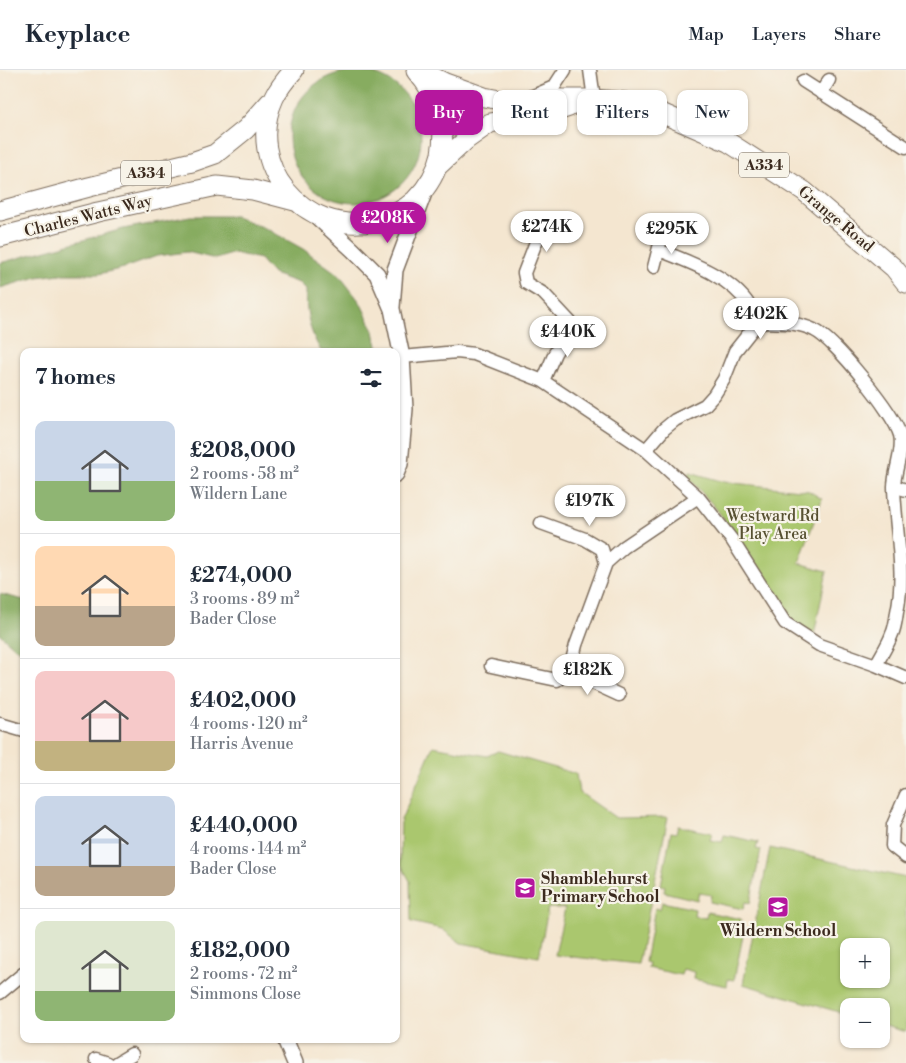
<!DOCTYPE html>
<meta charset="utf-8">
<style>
:root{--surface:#fff;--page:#f2f2f3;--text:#1f2937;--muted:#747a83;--line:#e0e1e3;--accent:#b5179e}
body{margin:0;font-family:"Libre Bodoni",serif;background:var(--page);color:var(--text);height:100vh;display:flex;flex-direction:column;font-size:19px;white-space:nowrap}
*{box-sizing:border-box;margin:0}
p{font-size:16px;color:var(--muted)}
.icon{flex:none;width:28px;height:28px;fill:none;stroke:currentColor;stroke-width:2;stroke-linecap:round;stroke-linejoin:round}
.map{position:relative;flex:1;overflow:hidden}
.panel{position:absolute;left:20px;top:278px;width:380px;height:695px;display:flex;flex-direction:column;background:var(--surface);border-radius:10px;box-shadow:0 1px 4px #0004}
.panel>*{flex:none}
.banner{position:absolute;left:415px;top:20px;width:415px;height:45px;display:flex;gap:10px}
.buttons{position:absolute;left:840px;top:868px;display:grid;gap:10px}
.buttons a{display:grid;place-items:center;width:50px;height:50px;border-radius:10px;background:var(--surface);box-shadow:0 1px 4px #0004;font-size:25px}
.price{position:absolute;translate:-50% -42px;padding:0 11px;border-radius:18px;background:#fff;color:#222;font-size:16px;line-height:32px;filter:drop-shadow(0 1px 2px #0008)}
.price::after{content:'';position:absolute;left:50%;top:30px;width:15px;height:11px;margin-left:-8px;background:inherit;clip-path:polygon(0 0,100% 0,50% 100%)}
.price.active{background:var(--accent);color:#fff}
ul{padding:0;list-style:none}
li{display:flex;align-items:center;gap:15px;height:125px;padding:0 15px}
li+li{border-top:1px solid var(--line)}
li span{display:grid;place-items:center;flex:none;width:140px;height:100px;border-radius:10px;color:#555}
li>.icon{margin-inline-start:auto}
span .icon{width:60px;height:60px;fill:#fffc;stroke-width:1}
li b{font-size:21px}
h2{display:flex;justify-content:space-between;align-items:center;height:60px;padding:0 15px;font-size:21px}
.pill{padding:0 18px;border-radius:10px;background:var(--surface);box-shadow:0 1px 4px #0004;font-size:18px;line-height:45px}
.pill.active{background:var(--accent);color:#fff}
header{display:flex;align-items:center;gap:30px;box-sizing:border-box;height:70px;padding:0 25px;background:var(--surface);border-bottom:1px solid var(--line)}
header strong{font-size:24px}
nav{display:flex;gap:28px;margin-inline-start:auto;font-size:18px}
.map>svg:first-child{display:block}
.green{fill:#aac76e;stroke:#727846;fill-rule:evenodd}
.forest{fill:#87ac61;stroke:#616b40}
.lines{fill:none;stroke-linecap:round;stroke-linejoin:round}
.minor-casing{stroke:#7c6c5c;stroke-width:15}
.tertiary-casing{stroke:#7c6c5c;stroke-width:18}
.primary-casing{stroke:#7c6c5c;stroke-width:21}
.minor{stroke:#fff;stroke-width:12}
.tertiary{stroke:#fff;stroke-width:15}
.primary{stroke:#fff;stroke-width:19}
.labels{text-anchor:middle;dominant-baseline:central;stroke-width:4.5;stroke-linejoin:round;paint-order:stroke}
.shield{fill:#f7f3e8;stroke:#73665b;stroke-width:1}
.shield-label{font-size:15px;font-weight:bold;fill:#3b2a1e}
.street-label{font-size:16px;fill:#3b2a1e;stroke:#f7f3e8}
.park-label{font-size:16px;fill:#575132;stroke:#f7f3e8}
.poi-label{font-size:16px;font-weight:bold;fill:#3b2a1e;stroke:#f7f3e8;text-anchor:start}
</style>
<header>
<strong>Keyplace</strong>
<nav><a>Map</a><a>Layers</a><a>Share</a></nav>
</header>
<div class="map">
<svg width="906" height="993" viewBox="0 0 906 993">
<rect width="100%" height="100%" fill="#f7f3e8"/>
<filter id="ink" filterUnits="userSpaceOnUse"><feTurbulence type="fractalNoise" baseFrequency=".02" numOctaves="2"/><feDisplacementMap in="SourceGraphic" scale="10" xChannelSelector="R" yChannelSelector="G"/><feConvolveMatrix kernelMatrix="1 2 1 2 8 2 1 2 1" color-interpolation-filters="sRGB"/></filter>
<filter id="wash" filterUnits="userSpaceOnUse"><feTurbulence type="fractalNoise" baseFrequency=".0096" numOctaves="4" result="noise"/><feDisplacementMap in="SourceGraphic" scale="20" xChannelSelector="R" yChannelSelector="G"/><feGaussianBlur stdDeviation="1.12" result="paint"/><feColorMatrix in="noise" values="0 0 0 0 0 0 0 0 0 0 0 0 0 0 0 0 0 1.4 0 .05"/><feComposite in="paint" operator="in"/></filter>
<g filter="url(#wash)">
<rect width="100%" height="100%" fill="#f4e6d0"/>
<!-- green -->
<path class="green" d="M690,402L724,412L809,421L822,429L799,493L827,501L814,565L793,552L785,544L734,462L714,436L687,406Z
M433,676L487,686L498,681L576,704L579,722L616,748L668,747L638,894L555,885L565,838H548L539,887L461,873L442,859L411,852L410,811L400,793L401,750Z
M678,756L712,763L710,770L722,772L724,765L758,772L756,779L761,780L750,833L745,832L743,839L710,832L711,825L699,823L697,830L664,822L665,816L661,815L671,762L676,763Z
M770,778L906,808V962L881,955V936H849V945L743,914ZM849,876H881V909H849Z
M662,832L695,839L694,846L706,848L707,842L741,849L740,855L745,856L734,910L728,909L727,916L693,909L694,902L683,899L681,905L648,898L649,893L645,892L655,838L660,839Z"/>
<!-- forest -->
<path class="forest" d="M289 67a66 66 0 1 1 132 0a66 66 0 1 1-132 0Z
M190,146H235L267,159L303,179L339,205L360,232L374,261L378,281H321C309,261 306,243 306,220L299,213L273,204L260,189L234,183L216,189L187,182L157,186L124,198L99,204H60L37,207L0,218V193L123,159Z
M0,524L24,530V583L14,577L0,564Z"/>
</g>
<g filter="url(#ink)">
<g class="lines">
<!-- minor casing -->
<g class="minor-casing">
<path id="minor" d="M590,0L594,29
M803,11L906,77
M821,23L829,10
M531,27L554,17L565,0
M543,154L524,203L526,213L544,224L573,255L586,265
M654,197L662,166
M758,252C776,253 796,251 814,260C834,269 894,343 900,365C904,381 894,400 894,417C895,460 906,500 897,542C896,549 895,558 892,564C888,575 881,585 876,595
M402,287L457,282L474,284L543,311L646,380L698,427L732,470L785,553L819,575L876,595L906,608
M543,311L555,283L573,255
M646,380L664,359L675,350L705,335L714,325L724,309L735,281L758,252C755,247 752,240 749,235C730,206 689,192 659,180
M894,416L906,420
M541,453L585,469L602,479L606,493
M491,596L557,610L569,602L576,575L606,493L624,477L698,427
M569,602L619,625
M0,654L24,661
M906,725L893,755L892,776L906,787
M0,923L24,903
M96,989L108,993
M117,993L132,984"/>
</g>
<!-- tertiary casing -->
<g class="tertiary-casing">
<path id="tertiary" d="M315,145L353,180L377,204L392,239L402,287L405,339L400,394L396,404
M392,237L395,200L424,123
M285,969L295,993"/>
</g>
<!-- primary casing -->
<g class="primary-casing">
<path id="primary" d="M294,0C286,9 279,17 274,28C243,95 304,167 375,151C390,147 404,140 415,130C428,117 437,102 441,84C447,50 438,26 416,1
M419,0L445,13L484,27L515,33L558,29H594L625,32L652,39L728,72L804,121L894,198L906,213
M439,95L466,70L490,53L554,42L569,37
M0,141L89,117L192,92L215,84L246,59L270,32
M0,167L98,142L217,116L253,120L295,131"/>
</g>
<!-- minor -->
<use href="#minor" class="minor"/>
<!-- tertiary -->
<use href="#tertiary" class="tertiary"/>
<!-- primary -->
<use href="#primary" class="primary"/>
</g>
</g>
<!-- icons -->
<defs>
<g id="school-square" transform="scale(1.125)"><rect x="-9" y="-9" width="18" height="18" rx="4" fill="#b5179e" stroke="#f7f3e8"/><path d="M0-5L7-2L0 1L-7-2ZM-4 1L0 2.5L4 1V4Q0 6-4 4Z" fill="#fff"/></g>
</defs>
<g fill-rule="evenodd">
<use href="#school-square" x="525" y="818"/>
<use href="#school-square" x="778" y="837"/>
</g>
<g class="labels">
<!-- shield labels -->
<g class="shield">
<rect x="739" y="82.5" width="50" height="25" rx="4"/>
<rect x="121" y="90.5" width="50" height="25" rx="4"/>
</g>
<g class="shield-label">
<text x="764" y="95">A334</text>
<text x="146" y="103">A334</text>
</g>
<!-- street labels -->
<g class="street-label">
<text transform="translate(88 146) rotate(-14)">Charles Watts Way</text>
<text transform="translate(836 149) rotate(40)">Grange Road</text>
</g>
<!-- park labels -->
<g class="park-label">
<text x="773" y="446">Westward Rd<tspan x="773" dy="18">Play Area</tspan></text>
</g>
<!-- poi labels -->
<g class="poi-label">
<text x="541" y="809">Shamblehurst<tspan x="541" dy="18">Primary School</tspan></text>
<text x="778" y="861" text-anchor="middle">Wildern School</text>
</g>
</g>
</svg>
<div class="buttons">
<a>+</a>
<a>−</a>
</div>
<b class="price active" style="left:388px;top:174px">£208K</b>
<b class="price" style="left:547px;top:183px">£274K</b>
<b class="price" style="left:672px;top:185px">£295K</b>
<b class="price" style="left:761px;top:270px">£402K</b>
<b class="price" style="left:568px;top:288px">£440K</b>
<b class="price" style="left:590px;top:457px">£197K</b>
<b class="price" style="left:588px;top:626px">£182K</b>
<div class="banner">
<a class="pill active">Buy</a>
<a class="pill">Rent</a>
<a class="pill">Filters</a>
<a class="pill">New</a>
</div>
<section class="panel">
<h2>7 homes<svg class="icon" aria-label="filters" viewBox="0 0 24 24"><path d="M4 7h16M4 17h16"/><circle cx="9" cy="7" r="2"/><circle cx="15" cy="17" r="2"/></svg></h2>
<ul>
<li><span style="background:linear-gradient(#c9d6e8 60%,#8fb573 0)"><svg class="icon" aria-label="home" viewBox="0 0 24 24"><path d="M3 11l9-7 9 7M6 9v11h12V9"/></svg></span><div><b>£208,000</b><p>2 rooms · 58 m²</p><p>Wildern Lane</p></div></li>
<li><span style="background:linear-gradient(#ffd9b3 60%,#b9a48a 0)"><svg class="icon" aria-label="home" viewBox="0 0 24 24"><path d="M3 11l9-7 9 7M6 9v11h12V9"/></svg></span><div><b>£274,000</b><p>3 rooms · 89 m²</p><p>Bader Close</p></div></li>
<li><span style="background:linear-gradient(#f6c9c9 70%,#c2b280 0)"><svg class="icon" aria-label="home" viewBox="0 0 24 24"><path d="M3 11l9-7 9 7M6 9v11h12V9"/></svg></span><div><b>£402,000</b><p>4 rooms · 120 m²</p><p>Harris Avenue</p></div></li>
<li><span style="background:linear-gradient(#c9d6e8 70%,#b9a48a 0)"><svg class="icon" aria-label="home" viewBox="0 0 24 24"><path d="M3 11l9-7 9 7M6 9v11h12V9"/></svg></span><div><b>£440,000</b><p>4 rooms · 144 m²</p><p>Bader Close</p></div></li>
<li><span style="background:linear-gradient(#dfe7d0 70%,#8fb573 0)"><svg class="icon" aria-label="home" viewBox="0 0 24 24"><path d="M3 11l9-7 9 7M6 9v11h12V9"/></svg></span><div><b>£182,000</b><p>2 rooms · 72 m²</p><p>Simmons Close</p></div></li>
</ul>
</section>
</div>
